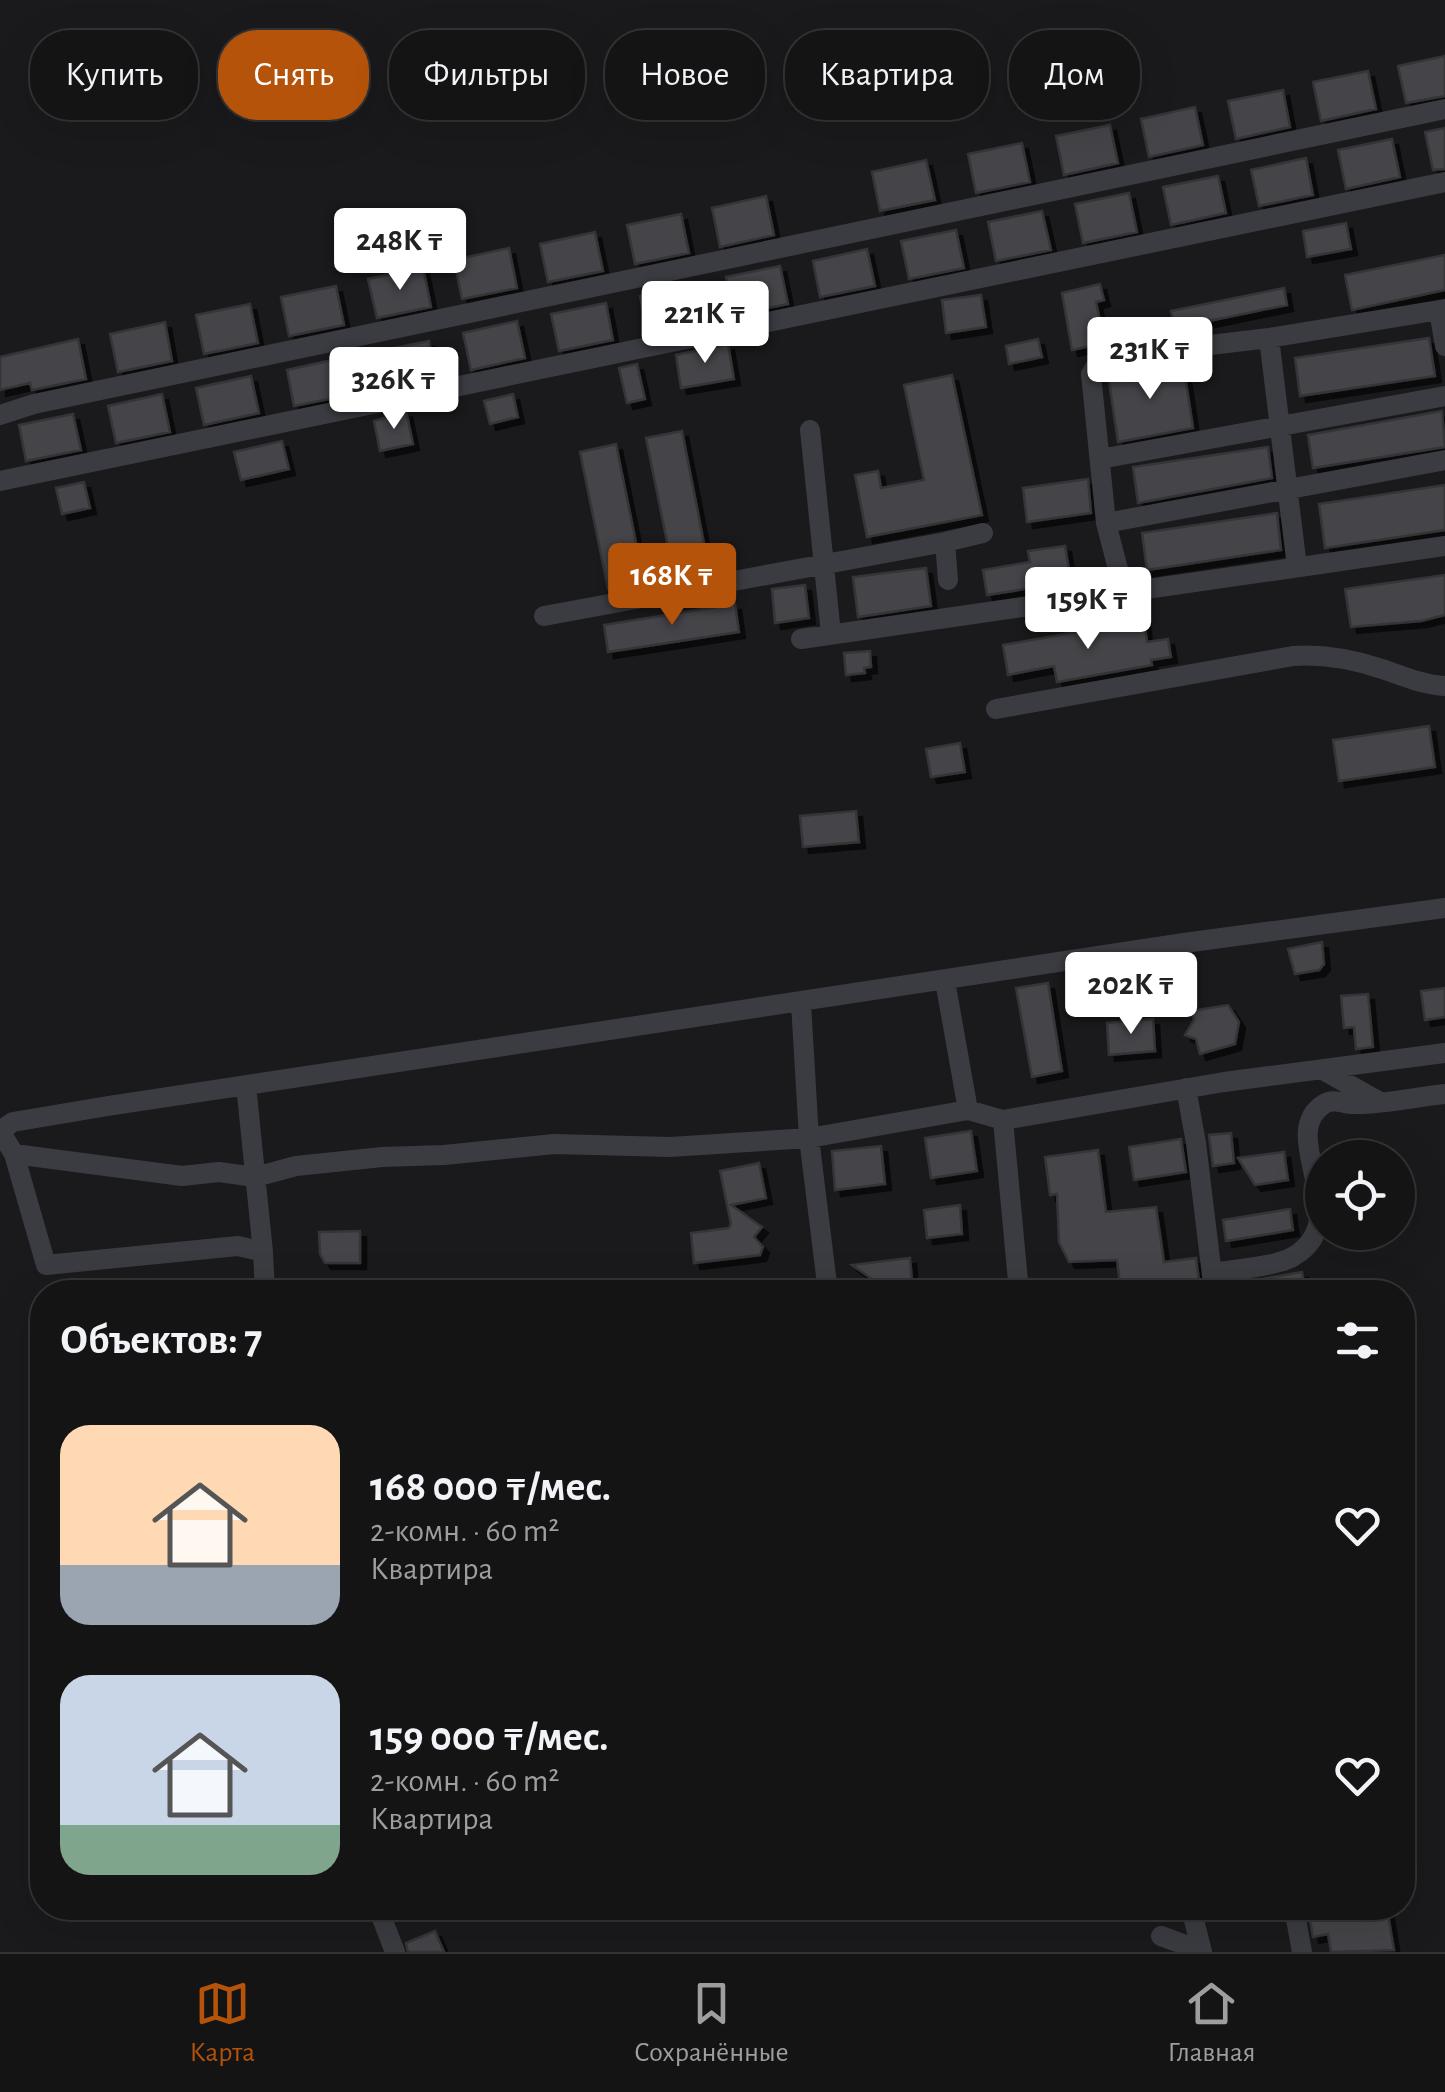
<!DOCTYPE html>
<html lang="ru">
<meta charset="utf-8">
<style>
:root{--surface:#141415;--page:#1d1d1e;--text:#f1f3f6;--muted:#9d9ea0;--line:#333334;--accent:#b45309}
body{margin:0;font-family:"Alegreya Sans",sans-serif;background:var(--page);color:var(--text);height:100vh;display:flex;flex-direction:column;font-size:38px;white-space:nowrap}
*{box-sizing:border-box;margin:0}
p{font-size:32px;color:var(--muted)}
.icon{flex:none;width:55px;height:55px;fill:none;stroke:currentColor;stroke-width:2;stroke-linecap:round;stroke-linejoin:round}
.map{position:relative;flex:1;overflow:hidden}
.sheet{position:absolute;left:30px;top:1280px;width:1385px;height:640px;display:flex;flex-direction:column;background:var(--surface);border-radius:40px;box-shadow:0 10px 40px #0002,0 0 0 2px var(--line)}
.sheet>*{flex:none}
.hud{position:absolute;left:30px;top:30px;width:1385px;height:90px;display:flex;gap:20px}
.tools{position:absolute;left:1305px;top:1140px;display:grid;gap:20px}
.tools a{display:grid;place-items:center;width:110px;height:110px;border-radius:50%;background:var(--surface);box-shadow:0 10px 40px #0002,0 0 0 2px var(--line);font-size:50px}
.price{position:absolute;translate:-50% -85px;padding:0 22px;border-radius:10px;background:#fff;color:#222;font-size:32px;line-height:65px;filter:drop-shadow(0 2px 5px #0008)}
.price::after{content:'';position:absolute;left:50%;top:60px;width:30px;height:22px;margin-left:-15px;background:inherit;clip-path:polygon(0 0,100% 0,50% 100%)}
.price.selected{background:var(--accent);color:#fff}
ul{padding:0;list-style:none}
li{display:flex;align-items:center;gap:30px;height:250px;padding:0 30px}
li span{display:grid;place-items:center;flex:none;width:280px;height:200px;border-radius:30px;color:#555}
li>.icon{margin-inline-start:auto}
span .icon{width:120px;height:120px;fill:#fffc;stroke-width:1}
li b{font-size:42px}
h2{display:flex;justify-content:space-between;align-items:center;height:120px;padding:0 30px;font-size:42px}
.pill{padding:0 35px;border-radius:40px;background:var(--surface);box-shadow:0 10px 40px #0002,0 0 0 2px var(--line);font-size:35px;line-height:90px}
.pill.selected{background:var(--accent);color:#fff}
.dock{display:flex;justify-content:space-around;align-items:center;height:140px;border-top:2px solid var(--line);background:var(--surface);font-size:28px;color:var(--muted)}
.dock a{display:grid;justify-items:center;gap:5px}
.dock .selected{color:var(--accent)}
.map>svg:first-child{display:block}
.building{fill:#444549;stroke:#343438;stroke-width:2.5;filter:url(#shadow)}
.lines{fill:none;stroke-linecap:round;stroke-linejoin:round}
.minor{stroke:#3b3c41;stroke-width:20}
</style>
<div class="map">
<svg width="1445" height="1952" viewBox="0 0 1445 1952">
<defs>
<filter id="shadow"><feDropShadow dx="6" dy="6" stdDeviation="0" flood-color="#0009"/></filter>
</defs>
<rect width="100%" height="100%" fill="#1a1a1c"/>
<!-- building -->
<path class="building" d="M1445,56V96L1406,103L1398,66Z
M1368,71L1376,109L1321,121L1313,82Z
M1283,90L1290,127L1236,139L1228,101Z
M1195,107L1203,145L1149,157L1141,119Z
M1110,125L1118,163L1064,175L1056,136Z
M1445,128V169L1433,170L1425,132Z
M1392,139L1400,177L1346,189L1338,150Z
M1022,143L1030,182L976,193L968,154Z
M1306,158L1313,195L1259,206L1251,170Z
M926,160L935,200L880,211L872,172Z
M1218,176L1226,213L1171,225L1163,187Z
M1129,193L1137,232L1083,243L1075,204Z
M766,196L774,235L720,247L712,208Z
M1042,211L1051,250L996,261L988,222Z
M681,214L689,253L635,264L627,225Z
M1346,223L1351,249L1307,257L1303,231Z
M956,230L964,268L909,279L901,241Z
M595,232L603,271L548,282L540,244Z
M509,248L517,288L462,299L454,260Z
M867,249L875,286L820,297L813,261Z
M1445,255V290L1352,310L1345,275Z
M780,266L788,304L733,315L726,277Z
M423,267L431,307L377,318L368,279Z
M1100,284L1104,300L1096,302L1105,343L1072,350L1062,293Z
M694,285L702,322L647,333L640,296Z
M336,286L344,325L289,336L281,297Z
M1284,288L1287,305L1175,328L1171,311Z
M981,295L986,327L946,333L942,300Z
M606,303L613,340L559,351L551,314Z
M250,304L258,343L204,354L196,315Z
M517,321L525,358L471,370L463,333Z
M165,322L172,361L118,372L110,334Z
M1429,338L1435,376L1300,396L1295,358Z
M78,339L86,379L32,390L30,383L0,390V357Z
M1038,339L1042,357L1009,364L1006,346Z
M429,341L436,377L382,388L374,352Z
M728,344L734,379L681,388L676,355Z
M341,358L349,395L294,406L287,370Z
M1183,362L1193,428L1118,442L1108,374Z
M637,364L645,399L627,403L619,368Z
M952,375L982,515L867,537L855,475L878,471L881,488L924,480L904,385Z
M251,376L259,413L204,425L196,388Z
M162,394L170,432L116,443L108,406Z
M513,394L518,417L490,424L484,401Z
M406,411L413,444L380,451L374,421Z
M1442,411L1445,447L1313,468L1308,435Z
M73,414L81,450L26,461L19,425Z
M682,431L709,569L674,576L646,438Z
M282,441L289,469L241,480L234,452Z
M616,444L644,582L608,589L580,452Z
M1268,447L1272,478L1138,503L1133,467Z
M1088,479L1091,513L1027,522L1023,488Z
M84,482L90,508L62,514L56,488Z
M1445,485V530L1325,548L1319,504Z
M1277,513L1281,550L1147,570L1142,533Z
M1065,546L1071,582L987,595L983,570L1030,562L1028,551Z
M926,568L931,606L858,617L853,577Z
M1445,575V615L1421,621L1351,627L1345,589Z
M805,585L809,618L775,623L772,589Z
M735,604L739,632L608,652L604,625Z
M1144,620L1147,642L1168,639L1171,657L1151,660L1152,665L1057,682L1054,666L1008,675L1003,645Z
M870,651L871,667L864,668L865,673L846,675L844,653Z
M1429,726L1435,767L1339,781L1333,740Z
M960,743L965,772L931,777L926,749Z
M856,811L859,842L803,847L800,816Z
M1322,942L1324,964L1319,970L1295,974L1288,949Z
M1048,983L1062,1071L1032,1077L1016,988Z
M1445,988V1017L1425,1020L1421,991Z
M1368,994L1373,1047L1356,1049L1354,1027L1344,1028L1341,996Z
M1228,1005L1239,1022L1235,1044L1200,1054L1196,1039L1185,1035L1194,1020L1191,1011Z
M1153,1019L1155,1051L1109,1055L1107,1023Z
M971,1131L977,1171L931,1178L925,1138Z
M1231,1133L1234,1163L1213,1166L1209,1135Z
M1181,1139L1186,1172L1134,1180L1129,1147Z
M881,1146L885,1184L835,1190L832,1151Z
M1098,1150L1106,1212L1156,1207L1164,1262L1196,1258L1200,1289L1121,1292L1117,1260L1069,1262L1059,1242L1057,1194L1050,1195L1045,1157Z
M1284,1152L1288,1180L1255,1185L1238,1158Z
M759,1163L766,1198L731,1205L762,1227L754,1237L763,1247L760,1255L694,1263L691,1233L729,1228L731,1224L720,1171Z
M960,1205L962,1234L927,1238L924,1210Z
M1290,1209L1293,1230L1226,1241L1223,1220Z
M360,1231V1263H325L320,1254L319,1232Z
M910,1258L913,1292H873L872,1279L852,1265Z
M1302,1272L1305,1290L1227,1292V1285Z
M1329,1908H1387L1394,1950L1331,1952L1328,1934L1313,1937L1310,1920L1330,1917Z
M435,1931L444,1952H408L406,1943Z"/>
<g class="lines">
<!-- minor -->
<path class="minor" d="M1439,310L1445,346
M1269,338L1297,567
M0,415L34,404L1445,109
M810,430L831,634
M1100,459L1445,396
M0,481L1445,182
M1106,523L1445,460
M945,542L983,533
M1124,592L1106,523L1091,374L1101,358L1269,338L1445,309
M544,616L945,542L948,580
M801,639L1445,546
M996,709L1293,656C1325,654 1352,659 1382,669C1403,676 1423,685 1445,686
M945,981L968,1110L1003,1120L1224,1082L1445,1053
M801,1003L809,1138L968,1110
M1323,1070L1380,1102
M246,1085L263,1252
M1186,1088L1196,1143L1214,1292
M1003,1120L1019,1292
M0,1131L13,1122L108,1106L1184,943L1445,908
M0,1131L14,1154L182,1176L219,1172L255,1177L296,1166L382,1157L444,1155L554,1144L670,1147L809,1138L828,1292
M14,1154L46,1265L238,1246L263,1252L265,1292
M1212,1273C1233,1269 1277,1267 1294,1256C1358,1218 1275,1135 1324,1104C1334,1098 1343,1104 1353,1104C1383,1105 1415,1097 1445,1094
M378,1908L395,1952
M1191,1908L1202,1952
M1294,1908L1302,1952
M1161,1936L1188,1946L1194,1952"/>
</g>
</svg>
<div class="tools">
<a><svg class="icon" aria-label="locate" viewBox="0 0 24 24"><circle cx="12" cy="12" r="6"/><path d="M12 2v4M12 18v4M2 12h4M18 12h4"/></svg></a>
</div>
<b class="price" style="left:400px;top:293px">248K ₸</b>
<b class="price" style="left:705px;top:366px">221K ₸</b>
<b class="price" style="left:1150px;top:402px">231K ₸</b>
<b class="price" style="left:394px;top:432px">326K ₸</b>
<b class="price selected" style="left:672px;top:628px">168K ₸</b>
<b class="price" style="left:1088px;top:652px">159K ₸</b>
<b class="price" style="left:1131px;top:1037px">202K ₸</b>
<div class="hud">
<a class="pill">Купить</a>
<a class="pill selected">Снять</a>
<a class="pill">Фильтры</a>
<a class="pill">Новое</a>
<a class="pill">Квартира</a>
<a class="pill">Дом</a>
</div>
<section class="sheet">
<h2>Объектов: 7<svg class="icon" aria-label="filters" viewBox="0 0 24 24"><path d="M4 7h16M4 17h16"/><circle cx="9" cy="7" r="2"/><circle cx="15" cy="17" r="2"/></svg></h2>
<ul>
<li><span style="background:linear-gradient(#ffd9b3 70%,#9aa5b1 0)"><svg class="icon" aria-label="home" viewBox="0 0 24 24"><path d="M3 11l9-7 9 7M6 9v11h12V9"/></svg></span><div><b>168 000 ₸/мес.</b><p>2-комн. · 60 m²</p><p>Квартира</p></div><svg class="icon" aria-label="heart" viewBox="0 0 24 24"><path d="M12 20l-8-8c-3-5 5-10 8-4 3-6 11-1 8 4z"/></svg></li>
<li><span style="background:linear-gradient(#c9d6e8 75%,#7fa58c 0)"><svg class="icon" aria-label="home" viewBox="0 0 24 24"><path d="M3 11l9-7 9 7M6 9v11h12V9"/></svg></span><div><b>159 000 ₸/мес.</b><p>2-комн. · 60 m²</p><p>Квартира</p></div><svg class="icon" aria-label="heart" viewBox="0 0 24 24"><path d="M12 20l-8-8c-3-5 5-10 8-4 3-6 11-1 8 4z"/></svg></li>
</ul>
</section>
</div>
<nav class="dock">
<a class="selected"><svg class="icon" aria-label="map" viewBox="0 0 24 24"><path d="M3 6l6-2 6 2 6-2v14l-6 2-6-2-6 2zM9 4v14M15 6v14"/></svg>Карта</a>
<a><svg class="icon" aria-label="saved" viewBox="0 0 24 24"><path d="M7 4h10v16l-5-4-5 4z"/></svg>Сохранённые</a>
<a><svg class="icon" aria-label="home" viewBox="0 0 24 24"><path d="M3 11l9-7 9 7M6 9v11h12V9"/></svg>Главная</a>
</nav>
